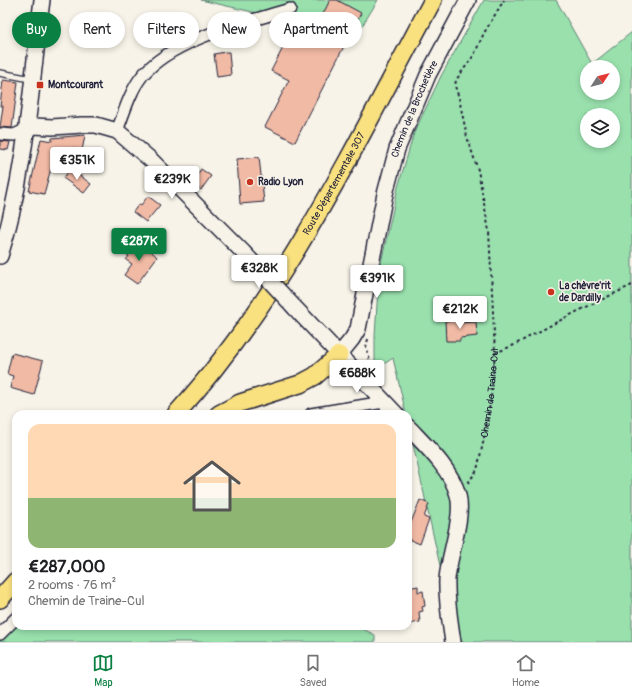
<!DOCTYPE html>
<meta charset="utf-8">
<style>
:root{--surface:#fff;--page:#f2f2f2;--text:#202124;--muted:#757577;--line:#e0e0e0;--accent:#0b8043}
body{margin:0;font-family:Pangolin,sans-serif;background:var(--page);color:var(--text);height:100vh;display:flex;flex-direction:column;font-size:15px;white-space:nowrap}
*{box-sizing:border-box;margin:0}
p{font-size:13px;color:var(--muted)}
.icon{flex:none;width:22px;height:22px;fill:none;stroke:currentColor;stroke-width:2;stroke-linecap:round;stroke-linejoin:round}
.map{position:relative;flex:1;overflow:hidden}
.details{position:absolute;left:12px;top:410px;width:400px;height:220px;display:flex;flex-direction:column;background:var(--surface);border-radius:12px;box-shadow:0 2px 6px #0003}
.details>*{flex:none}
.hud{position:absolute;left:12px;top:12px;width:400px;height:36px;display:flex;gap:8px}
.needle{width:26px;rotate:54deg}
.controls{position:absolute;left:580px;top:60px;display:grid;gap:8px}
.controls a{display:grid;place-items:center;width:40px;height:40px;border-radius:50%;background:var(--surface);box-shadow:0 2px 6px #0003;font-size:20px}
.price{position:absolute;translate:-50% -34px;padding:0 9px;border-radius:4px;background:#fff;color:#222;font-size:13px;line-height:26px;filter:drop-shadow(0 1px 2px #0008)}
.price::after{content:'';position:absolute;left:50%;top:24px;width:12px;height:9px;margin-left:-6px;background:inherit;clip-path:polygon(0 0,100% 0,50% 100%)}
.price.active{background:var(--accent);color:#fff}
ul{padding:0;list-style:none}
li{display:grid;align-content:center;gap:8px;height:212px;padding:0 16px}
li span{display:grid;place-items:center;height:124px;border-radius:12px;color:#555}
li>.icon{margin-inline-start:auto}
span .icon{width:72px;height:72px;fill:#fffc;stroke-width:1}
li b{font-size:17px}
.tag{padding:0 14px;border-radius:18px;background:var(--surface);box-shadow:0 2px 6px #0003;font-size:14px;line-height:36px}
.tag.active{background:var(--accent);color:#fff}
.dock{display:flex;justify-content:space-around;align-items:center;height:56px;border-top:1px solid var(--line);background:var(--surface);font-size:11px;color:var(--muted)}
.dock a{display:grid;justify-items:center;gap:2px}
.dock .active{color:var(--accent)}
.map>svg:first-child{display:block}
.green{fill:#99e0ad;stroke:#5e8174;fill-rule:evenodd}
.building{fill:#f1baa5;stroke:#22223b}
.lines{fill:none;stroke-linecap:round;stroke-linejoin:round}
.lane-casing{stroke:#22223b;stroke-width:8}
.street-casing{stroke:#22223b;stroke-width:14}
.secondary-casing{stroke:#22223b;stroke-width:18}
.primary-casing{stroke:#22223b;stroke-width:20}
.path{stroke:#22223b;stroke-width:2;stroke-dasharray:3 3;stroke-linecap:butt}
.lane{stroke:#f7f3e8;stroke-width:5.5}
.street{stroke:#f7f3e8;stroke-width:11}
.secondary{stroke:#f7f3e8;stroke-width:15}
.primary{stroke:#fae180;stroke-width:17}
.secondary-bridge-casing{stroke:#22223b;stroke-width:18;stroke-linecap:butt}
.secondary-bridge{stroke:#f7f3e8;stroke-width:15}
.poi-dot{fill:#c8321e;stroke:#f7f3e8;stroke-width:1.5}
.labels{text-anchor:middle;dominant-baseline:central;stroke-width:3;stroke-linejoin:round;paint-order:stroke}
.poi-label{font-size:10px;font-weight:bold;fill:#22223b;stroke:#f7f3e8;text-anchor:start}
.street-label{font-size:10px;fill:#22223b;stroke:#f7f3e8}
</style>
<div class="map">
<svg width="632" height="642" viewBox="0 0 632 642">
<rect width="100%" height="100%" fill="#f7f3e8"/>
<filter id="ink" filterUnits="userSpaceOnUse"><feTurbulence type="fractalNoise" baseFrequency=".025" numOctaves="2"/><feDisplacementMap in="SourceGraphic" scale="8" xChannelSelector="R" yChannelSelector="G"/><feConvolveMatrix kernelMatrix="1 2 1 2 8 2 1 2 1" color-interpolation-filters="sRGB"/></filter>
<g filter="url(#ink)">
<!-- green -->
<path class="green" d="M201,0H378L356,36Z
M484,0H556L592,64L632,32V642H457L408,422V414H406L393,358L375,370V336L379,272L398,187L414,133L441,76ZM587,67H613V93H587ZM587,115H613V141H587Z
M16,618V626H357L375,635V642H0V639Z"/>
<!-- building -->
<path class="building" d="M330,0H337L361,13L295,142L265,127L289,80L271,71L290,34L308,44Z
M225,52H229L231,75L217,77L214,54Z
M3,80L18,82L12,128L0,127L3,106H0Z
M85,135L82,151L74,148L56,150L44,194L29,191L41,139L52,141V138Z
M0,141L10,142L8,150L0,149Z
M259,157L264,202L240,204L237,159Z
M71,169L91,184L84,193L63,178Z
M201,169L211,176L201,190L192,184Z
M148,196L160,205L146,222L133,212L139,204L141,205Z
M134,243L142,249L145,245L157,257L137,284L124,275L132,264L126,260L129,256L127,255Z
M458,320V323L476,322L477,336L460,338V341H446L445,321Z
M12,353L43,361L34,395L10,388L13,376L7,374Z
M420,500L429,504L424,517L429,519L420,544L408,539V530Z
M418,586V592L423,591L425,606L422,607L423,611L419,612L420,622L408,624V588Z"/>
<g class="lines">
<!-- lane casing -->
<g class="lane-casing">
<path id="lane" d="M0,73L31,79"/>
</g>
<!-- street casing -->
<g class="street-casing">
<path id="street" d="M117,131C124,113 130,91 142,76C172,39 245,23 290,9
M0,134L14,135L27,129
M311,414L384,402
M0,634L16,618"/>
</g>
<!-- secondary casing -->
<g class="secondary-casing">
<g id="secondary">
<path d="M27,129L35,126L52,127L82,125H96L117,131L151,160L243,252"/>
<path d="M0,256C26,173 31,85 42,0"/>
<path d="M295,308L396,414"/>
<path id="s2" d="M339,355L352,339L358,329L385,194L397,149L428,75L468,0"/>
<path d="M408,427C426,446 451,469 458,495C464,517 449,555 447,579C446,600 450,621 453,642"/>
</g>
</g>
<!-- primary casing -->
<g class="primary-casing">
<g id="primary">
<path id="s3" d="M176,414C286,293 356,143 433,0"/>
<path d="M219,414L240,403L300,384L315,376L339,355"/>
<path d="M0,599L16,581"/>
</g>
</g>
<!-- path -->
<g class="path">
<path d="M368,339L366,347L373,371"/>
<path d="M495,353L512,346L574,313L632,285"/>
<path id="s1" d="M468,483L477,470L485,434L491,398L495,353L489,231L478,170L467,137L459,98L455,86L456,80L474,55L484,33L504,0"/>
</g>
<!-- lane -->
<use href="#lane" class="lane"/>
<!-- street -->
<use href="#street" class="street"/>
<!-- secondary -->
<use href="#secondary" class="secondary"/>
<!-- primary -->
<use href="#primary" class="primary"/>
<!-- secondary-bridge casing -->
<g class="secondary-bridge-casing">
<path id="secondary-bridge" d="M243,252L295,308"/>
</g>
<!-- secondary-bridge -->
<use href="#secondary-bridge" class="secondary-bridge"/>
</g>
</g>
<!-- markers -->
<g class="poi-dot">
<rect x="36" y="81" width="8" height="8" rx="2"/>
<circle cx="250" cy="182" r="4"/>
<circle cx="551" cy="292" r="4"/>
</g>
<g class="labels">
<!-- poi labels -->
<g class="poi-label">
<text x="48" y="85">Montcourant</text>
<text x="258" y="182">Radio Lyon</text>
<text x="559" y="286">La chèvre'rit<tspan x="559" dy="12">de Dardilly</tspan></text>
</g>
<!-- street labels -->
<g class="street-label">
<text stroke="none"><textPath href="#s2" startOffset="260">Chemin de la Brochetière</textPath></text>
<text stroke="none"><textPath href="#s3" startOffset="280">Route Départementale 307</textPath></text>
<text stroke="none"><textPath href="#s1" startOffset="94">Chemin de Traine-Cul</textPath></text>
</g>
</g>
</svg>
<div class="controls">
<a><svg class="needle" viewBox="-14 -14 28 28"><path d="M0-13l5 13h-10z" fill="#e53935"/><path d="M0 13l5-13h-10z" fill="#757577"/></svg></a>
<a><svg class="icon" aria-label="layers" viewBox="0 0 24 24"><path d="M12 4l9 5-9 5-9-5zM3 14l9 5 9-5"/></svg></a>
</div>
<b class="price" style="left:77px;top:181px">€351K</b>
<b class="price" style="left:172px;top:200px">€239K</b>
<b class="price active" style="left:139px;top:262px">€287K</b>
<b class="price" style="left:259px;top:289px">€328K</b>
<b class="price" style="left:377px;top:299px">€391K</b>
<b class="price" style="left:460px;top:330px">€212K</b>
<b class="price" style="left:357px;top:394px">€688K</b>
<div class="hud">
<a class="tag active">Buy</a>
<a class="tag">Rent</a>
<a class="tag">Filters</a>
<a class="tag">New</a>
<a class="tag">Apartment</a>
</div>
<section class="details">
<ul>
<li><span style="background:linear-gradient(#ffd9b3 60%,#8fb573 0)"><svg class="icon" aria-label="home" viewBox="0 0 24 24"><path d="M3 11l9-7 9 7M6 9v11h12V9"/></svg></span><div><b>€287,000</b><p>2 rooms · 76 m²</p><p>Chemin de Traine-Cul</p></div></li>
</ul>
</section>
</div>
<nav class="dock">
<a class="active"><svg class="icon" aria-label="map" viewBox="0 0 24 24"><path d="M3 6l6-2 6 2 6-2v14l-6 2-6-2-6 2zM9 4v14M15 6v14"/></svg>Map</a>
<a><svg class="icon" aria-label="saved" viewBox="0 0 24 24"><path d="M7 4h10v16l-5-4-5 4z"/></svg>Saved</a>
<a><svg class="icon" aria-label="home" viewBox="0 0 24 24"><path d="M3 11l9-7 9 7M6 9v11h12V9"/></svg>Home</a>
</nav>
